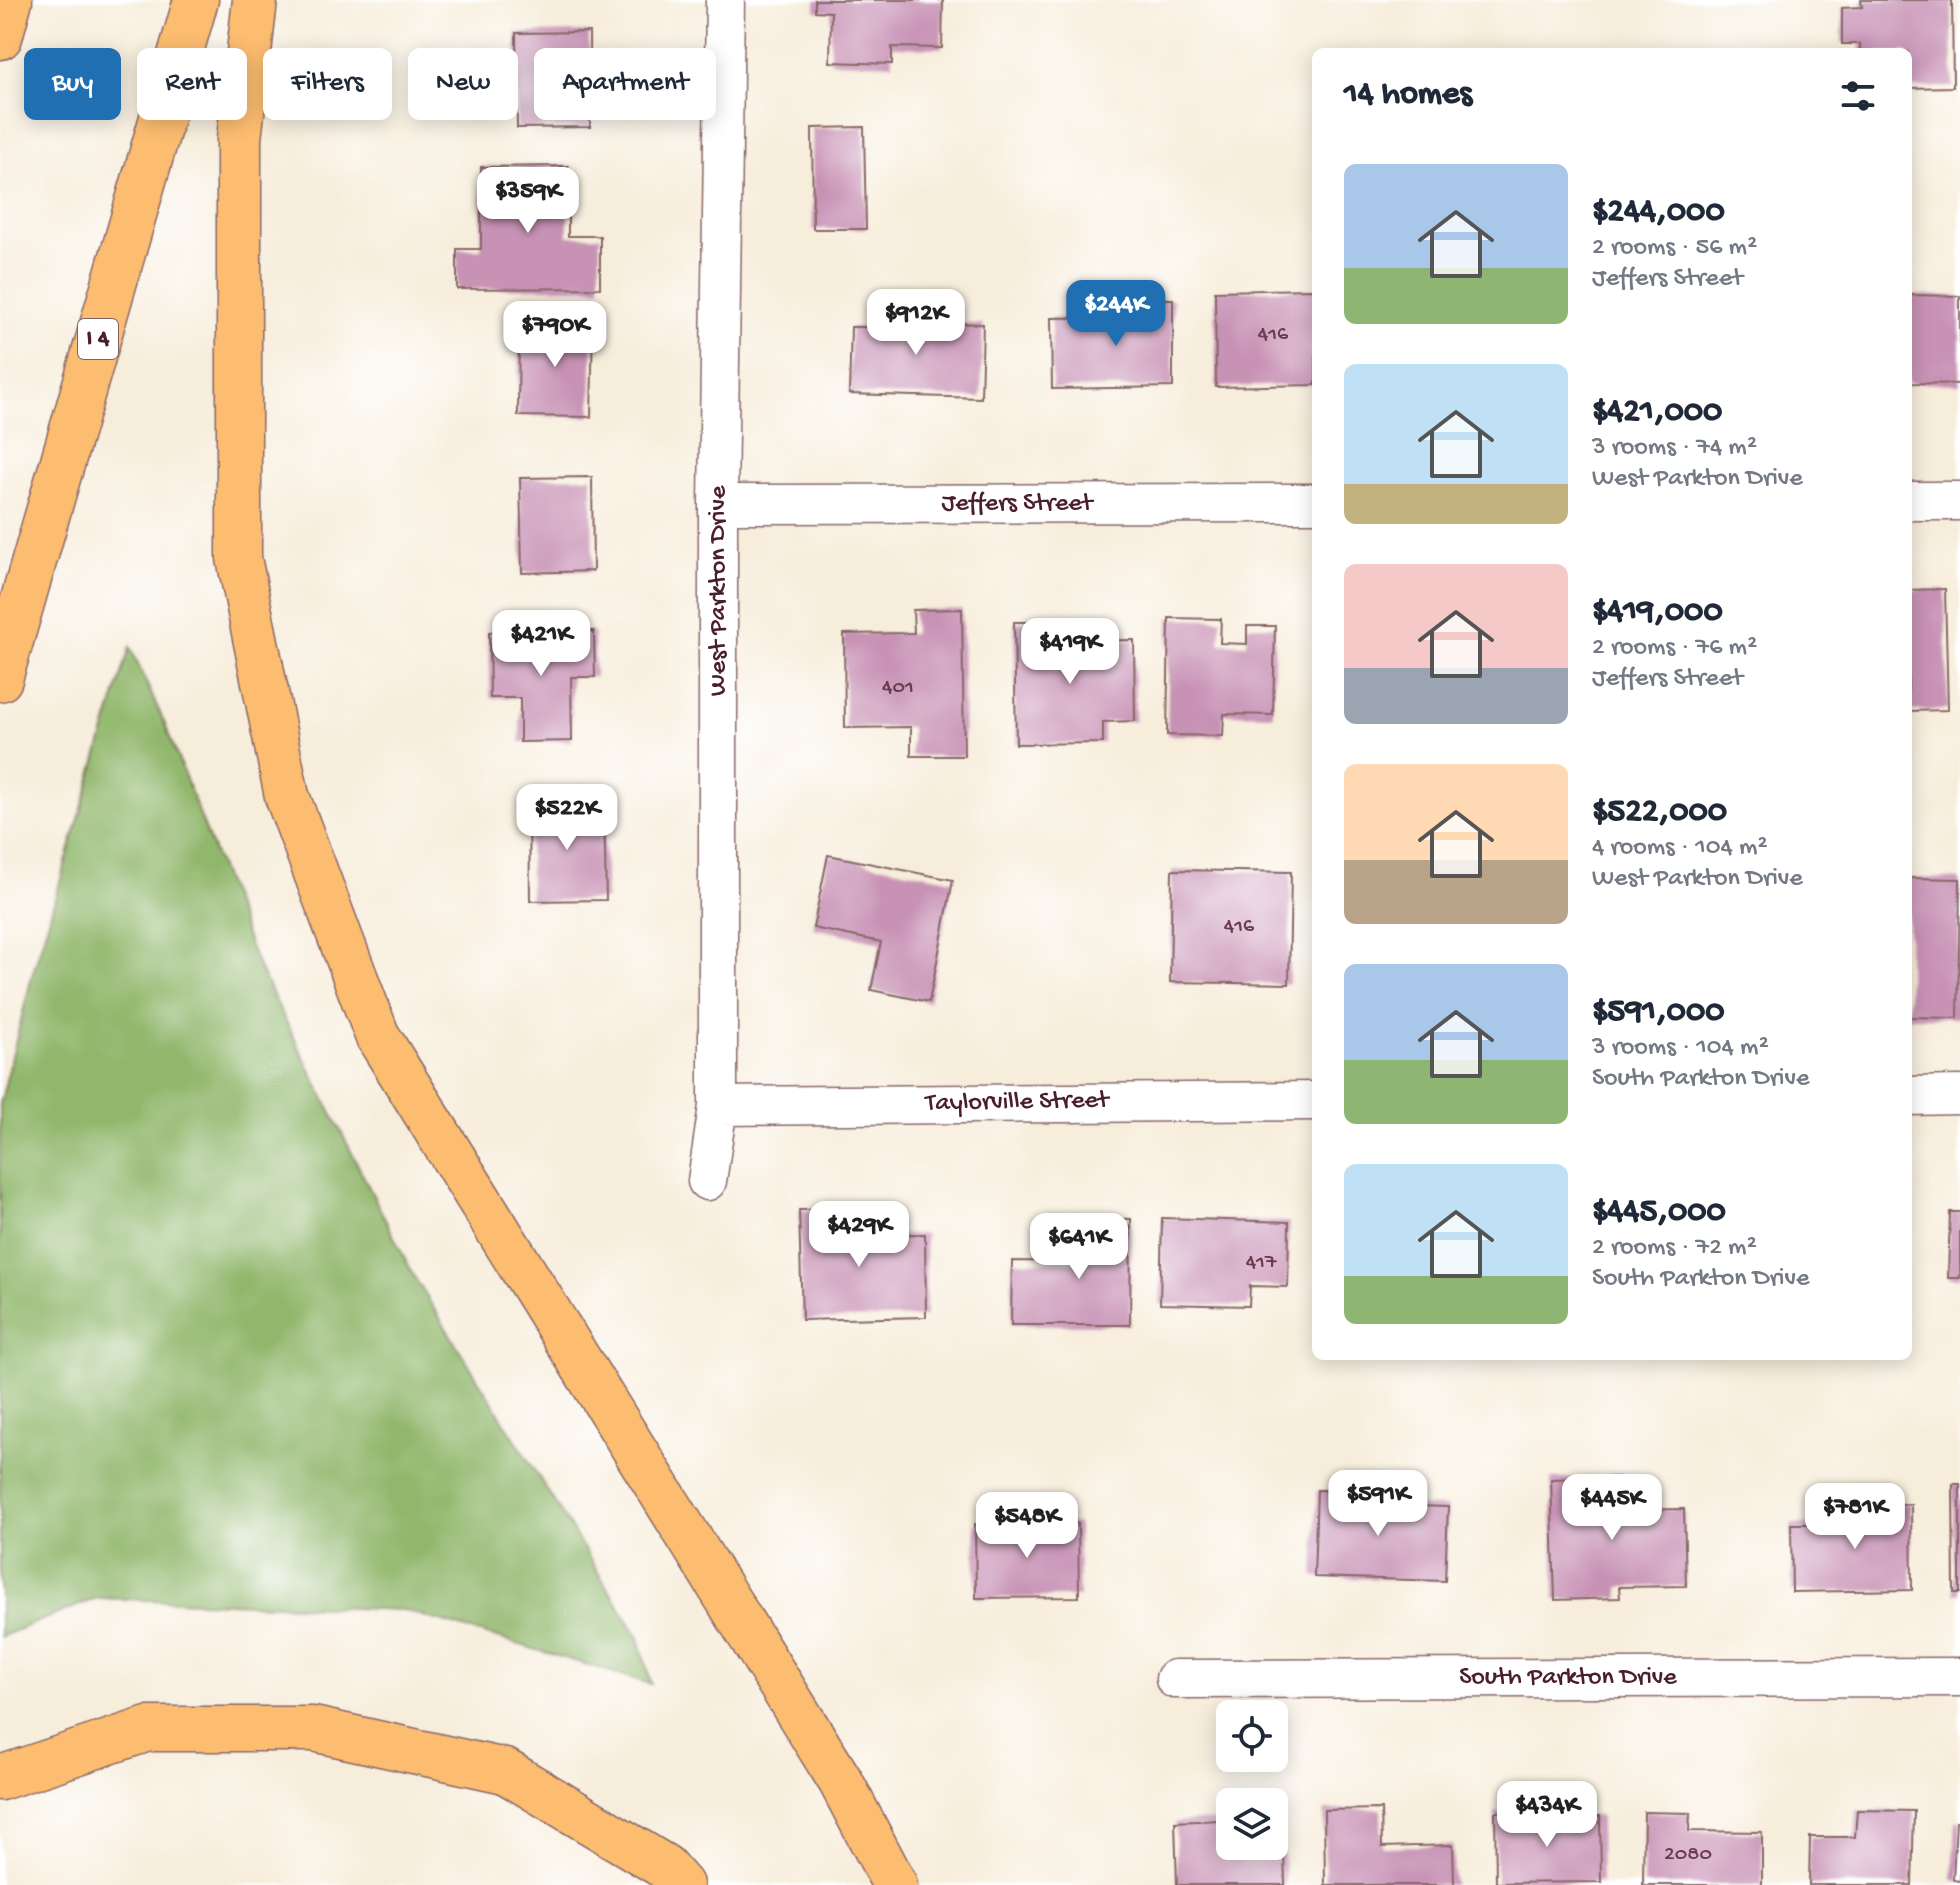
<!DOCTYPE html>
<meta charset="utf-8">
<style>
:root{--surface:#fff;--page:#f6f6f7;--text:#1f2937;--muted:#747a83;--accent:#1f6fb2}
body{margin:0;font-family:"Gochi Hand",sans-serif;background:var(--page);color:var(--text);height:100vh;display:flex;flex-direction:column;font-size:30px;white-space:nowrap}
*{box-sizing:border-box;margin:0}
p{font-size:26px;color:var(--muted)}
.icon{flex:none;width:44px;height:44px;fill:none;stroke:currentColor;stroke-width:2;stroke-linecap:round;stroke-linejoin:round}
.map{position:relative;flex:1;overflow:hidden}
.drawer{position:absolute;left:1312px;top:48px;width:600px;height:1312px;display:flex;flex-direction:column;background:var(--surface);border-radius:12px;box-shadow:0 4px 20px #0003}
.drawer>*{flex:none}
.top-card{position:absolute;left:24px;top:48px;width:760px;height:72px;display:flex;gap:16px}
.buttons{position:absolute;left:1216px;top:1700px;display:grid;gap:16px}
.buttons a{display:grid;place-items:center;width:72px;height:72px;border-radius:12px;background:var(--surface);box-shadow:0 4px 20px #0003;font-size:40px}
.price{position:absolute;translate:-50% -68px;padding:0 18px;border-radius:16px;background:#fff;color:#222;font-size:26px;line-height:52px;filter:drop-shadow(0 2px 4px #0008)}
.price::after{content:'';position:absolute;left:50%;top:48px;width:24px;height:18px;margin-left:-12px;background:inherit;clip-path:polygon(0 0,100% 0,50% 100%)}
.price.active{background:var(--accent);color:#fff}
ul{padding:0;list-style:none}
li{display:flex;align-items:center;gap:24px;height:200px;padding:0 32px}
li span{display:grid;place-items:center;flex:none;width:224px;height:160px;border-radius:12px;color:#555}
li>.icon{margin-inline-start:auto}
span .icon{width:96px;height:96px;fill:#fffc;stroke-width:1}
li b{font-size:34px}
h2{display:flex;justify-content:space-between;align-items:center;height:96px;padding:0 32px;font-size:34px}
.chip{padding:0 28px;border-radius:12px;background:var(--surface);box-shadow:0 4px 20px #0003;font-size:28px;line-height:72px}
.chip.active{background:var(--accent);color:#fff}
.map>svg:first-child{display:block}
.forest{fill:#91b76c;stroke:#6e6b4c;stroke-width:2}
.building{fill:#c892b5}
.lines{fill:none;stroke-linecap:round;stroke-linejoin:round}
.minor-casing{stroke:#876769;stroke-width:41}
.motorway-casing{stroke:#876769;stroke-width:47}
.minor{stroke:#fff;stroke-width:38}
.motorway{stroke:#fcbd6f;stroke-width:44}
.labels{text-anchor:middle;dominant-baseline:central;stroke-width:7;stroke-linejoin:round;paint-order:stroke}
.number-label{font-size:22px;fill:#6a3c4e}
.shield{fill:#fff;stroke:#80626b;stroke-width:2}
.shield-label{font-size:24px;font-weight:bold;fill:#4a1f2b}
.street-label{font-size:26px;fill:#4a1f2b;stroke:#fff}
</style>
<div class="map">
<svg width="1960" height="1885" viewBox="0 0 1960 1885">
<rect width="100%" height="100%" fill="#fff"/>
<filter id="ink" filterUnits="userSpaceOnUse"><feTurbulence type="fractalNoise" baseFrequency=".0125" numOctaves="2"/><feDisplacementMap in="SourceGraphic" scale="16" xChannelSelector="R" yChannelSelector="G"/><feConvolveMatrix kernelMatrix="1 2 1 2 8 2 1 2 1" color-interpolation-filters="sRGB"/></filter>
<filter id="wash" filterUnits="userSpaceOnUse"><feTurbulence type="fractalNoise" baseFrequency=".006" numOctaves="4" result="noise"/><feDisplacementMap in="SourceGraphic" scale="32" xChannelSelector="R" yChannelSelector="G"/><feGaussianBlur stdDeviation="1.8" result="paint"/><feColorMatrix in="noise" values="0 0 0 0 0 0 0 0 0 0 0 0 0 0 0 0 0 1.4 0 .05"/><feComposite in="paint" operator="in"/></filter>
<g filter="url(#wash)">
<rect width="100%" height="100%" fill="#f7eddb"/>
<!-- forest -->
<path class="forest" d="M130,647L164,722L257,964L413,1275L639,1638L651,1684L403,1610L97,1598L0,1637V1104L32,976Z"/>
<g id="blocks">
<!-- building -->
<path class="building" d="M815,0H943L942,48L892,47V64L830,62L831,12L815,11Z
M1861,0H1952L1953,87L1908,88V52H1860V44H1842V8L1862,7Z
M589,32L590,127L517,128L516,33Z
M864,127L866,229H813L812,128Z
M568,166V236H600V288L457,289V249H481V167Z
M1316,289V385L1216,387L1215,291Z
M1908,295L1960,296V384L1908,383Z
M1117,299H1173V387L1052,389L1051,318L1118,317Z
M884,303L918,305V322L983,324L981,398L849,394L851,327H883Z
M519,322H593L591,417L518,416Z
M592,477L593,571L522,573L520,478Z
M1945,589L1948,710L1908,711V590Z
M962,609L964,756H911V727L845,728L844,634L914,633L913,610Z
M1169,618L1221,619L1220,643L1247,644V626H1275L1273,715L1224,714L1223,736L1167,735Z
M1014,622H1060V641L1134,640L1135,721L1103,722V743L1016,744Z
M594,631L595,677H571L572,741L520,742V698H490L489,632Z
M604,802L606,900L530,901L529,803Z
M828,855L953,880L929,1002L871,990L881,942L813,928Z
M1172,870L1291,872L1289,984L1170,982Z
M1908,878L1960,879L1958,1018L1908,1017Z
M862,1209L863,1235L925,1234L926,1317L802,1320L799,1210Z
M1950,1212H1960V1278H1948Z
M1080,1218L1131,1219L1130,1325H1011L1012,1261L1080,1262Z
M1162,1218L1289,1222L1288,1287L1250,1286L1249,1306L1160,1304Z
M1618,1477L1619,1510L1684,1509L1686,1586L1619,1587L1620,1598L1555,1600L1551,1479Z
M1953,1484H1960V1593H1954Z
M1317,1490L1383,1492L1382,1505L1448,1507L1445,1581L1314,1577Z
M1911,1504L1912,1590L1792,1592L1791,1524H1832V1505Z
M1078,1523L1079,1597L976,1598L975,1524Z
M1381,1809L1382,1847L1453,1845L1454,1885H1325L1324,1810Z
M1857,1810L1914,1811L1912,1885H1809L1810,1837H1855Z
M1495,1812H1531V1817L1600,1816L1601,1882L1496,1883Z
M1644,1812L1690,1813L1689,1831L1762,1832V1885H1643Z
M1220,1820L1221,1851L1284,1849L1285,1885H1177L1175,1822Z
M1956,1821H1960V1881L1953,1880Z"/>
</g>
</g>
<g filter="url(#ink)">
<use href="#blocks" fill-opacity="0" stroke="#876769" stroke-width="2"/>
<g class="lines">
<!-- minor casing -->
<g class="minor-casing">
<path id="minor" d="M1908,501H1960
M718,504L1316,503
M1908,1096L1960,1095
M718,1106L1316,1101
M707,1181L718,1106V504L725,0
M1175,1679L1960,1677"/>
</g>
<!-- motorway casing -->
<g class="motorway-casing">
<path id="motorway" d="M255,0L239,139V558L287,796L377,1035L841,1782L895,1885
M0,37L10,0
M0,679L196,0
M0,1778L148,1729H313L505,1771L665,1867L681,1885"/>
</g>
<!-- minor -->
<use href="#minor" class="minor"/>
<!-- motorway -->
<use href="#motorway" class="motorway"/>
</g>
</g>
<g class="labels">
<!-- number labels -->
<g class="number-label">
<text x="1273" y="335">416</text>
<text x="898" y="688">401</text>
<text x="1239" y="927">416</text>
<text x="1261" y="1263">417</text>
<text x="1688" y="1855">2080</text>
</g>
<!-- shield labels -->
<rect class="shield" x="78" y="319" width="40" height="40" rx="6"/>
<g class="shield-label">
<text x="98" y="339">I 4</text>
</g>
<!-- street labels -->
<g class="street-label">
<text x="1017" y="504">Jeffers Street</text>
<text transform="translate(719 591) rotate(-90)">West Parkton Drive</text>
<text transform="translate(1017 1103) rotate(-1)">Taylorville Street</text>
<text x="1568" y="1678">South Parkton Drive</text>
</g>
</g>
</svg>
<div class="buttons">
<a><svg class="icon" aria-label="locate" viewBox="0 0 24 24"><circle cx="12" cy="12" r="6"/><path d="M12 2v4M12 18v4M2 12h4M18 12h4"/></svg></a>
<a><svg class="icon" aria-label="layers" viewBox="0 0 24 24"><path d="M12 4l9 5-9 5-9-5zM3 14l9 5 9-5"/></svg></a>
</div>
<b class="price" style="left:528px;top:235px">$359K</b>
<b class="price active" style="left:1116px;top:348px">$244K</b>
<b class="price" style="left:916px;top:357px">$912K</b>
<b class="price" style="left:555px;top:369px">$790K</b>
<b class="price" style="left:541px;top:678px">$421K</b>
<b class="price" style="left:1070px;top:686px">$419K</b>
<b class="price" style="left:567px;top:852px">$522K</b>
<b class="price" style="left:859px;top:1269px">$429K</b>
<b class="price" style="left:1079px;top:1281px">$641K</b>
<b class="price" style="left:1378px;top:1538px">$591K</b>
<b class="price" style="left:1612px;top:1542px">$445K</b>
<b class="price" style="left:1855px;top:1551px">$781K</b>
<b class="price" style="left:1027px;top:1560px">$548K</b>
<b class="price" style="left:1547px;top:1849px">$434K</b>
<div class="top-card">
<a class="chip active">Buy</a>
<a class="chip">Rent</a>
<a class="chip">Filters</a>
<a class="chip">New</a>
<a class="chip">Apartment</a>
</div>
<section class="drawer">
<h2>14 homes<svg class="icon" aria-label="filters" viewBox="0 0 24 24"><path d="M4 7h16M4 17h16"/><circle cx="9" cy="7" r="2"/><circle cx="15" cy="17" r="2"/></svg></h2>
<ul>
<li><span style="background:linear-gradient(#a9c7e8 65%,#8fb573 0)"><svg class="icon" aria-label="home" viewBox="0 0 24 24"><path d="M3 11l9-7 9 7M6 9v11h12V9"/></svg></span><div><b>$244,000</b><p>2 rooms · 56 m²</p><p>Jeffers Street</p></div></li>
<li><span style="background:linear-gradient(#bfe0f5 75%,#c2b280 0)"><svg class="icon" aria-label="home" viewBox="0 0 24 24"><path d="M3 11l9-7 9 7M6 9v11h12V9"/></svg></span><div><b>$421,000</b><p>3 rooms · 74 m²</p><p>West Parkton Drive</p></div></li>
<li><span style="background:linear-gradient(#f6c9c9 65%,#9aa5b1 0)"><svg class="icon" aria-label="home" viewBox="0 0 24 24"><path d="M3 11l9-7 9 7M6 9v11h12V9"/></svg></span><div><b>$419,000</b><p>2 rooms · 76 m²</p><p>Jeffers Street</p></div></li>
<li><span style="background:linear-gradient(#ffd9b3 60%,#b9a48a 0)"><svg class="icon" aria-label="home" viewBox="0 0 24 24"><path d="M3 11l9-7 9 7M6 9v11h12V9"/></svg></span><div><b>$522,000</b><p>4 rooms · 104 m²</p><p>West Parkton Drive</p></div></li>
<li><span style="background:linear-gradient(#a9c7e8 60%,#8fb573 0)"><svg class="icon" aria-label="home" viewBox="0 0 24 24"><path d="M3 11l9-7 9 7M6 9v11h12V9"/></svg></span><div><b>$591,000</b><p>3 rooms · 104 m²</p><p>South Parkton Drive</p></div></li>
<li><span style="background:linear-gradient(#bfe0f5 70%,#8fb573 0)"><svg class="icon" aria-label="home" viewBox="0 0 24 24"><path d="M3 11l9-7 9 7M6 9v11h12V9"/></svg></span><div><b>$445,000</b><p>2 rooms · 72 m²</p><p>South Parkton Drive</p></div></li>
</ul>
</section>
</div>
